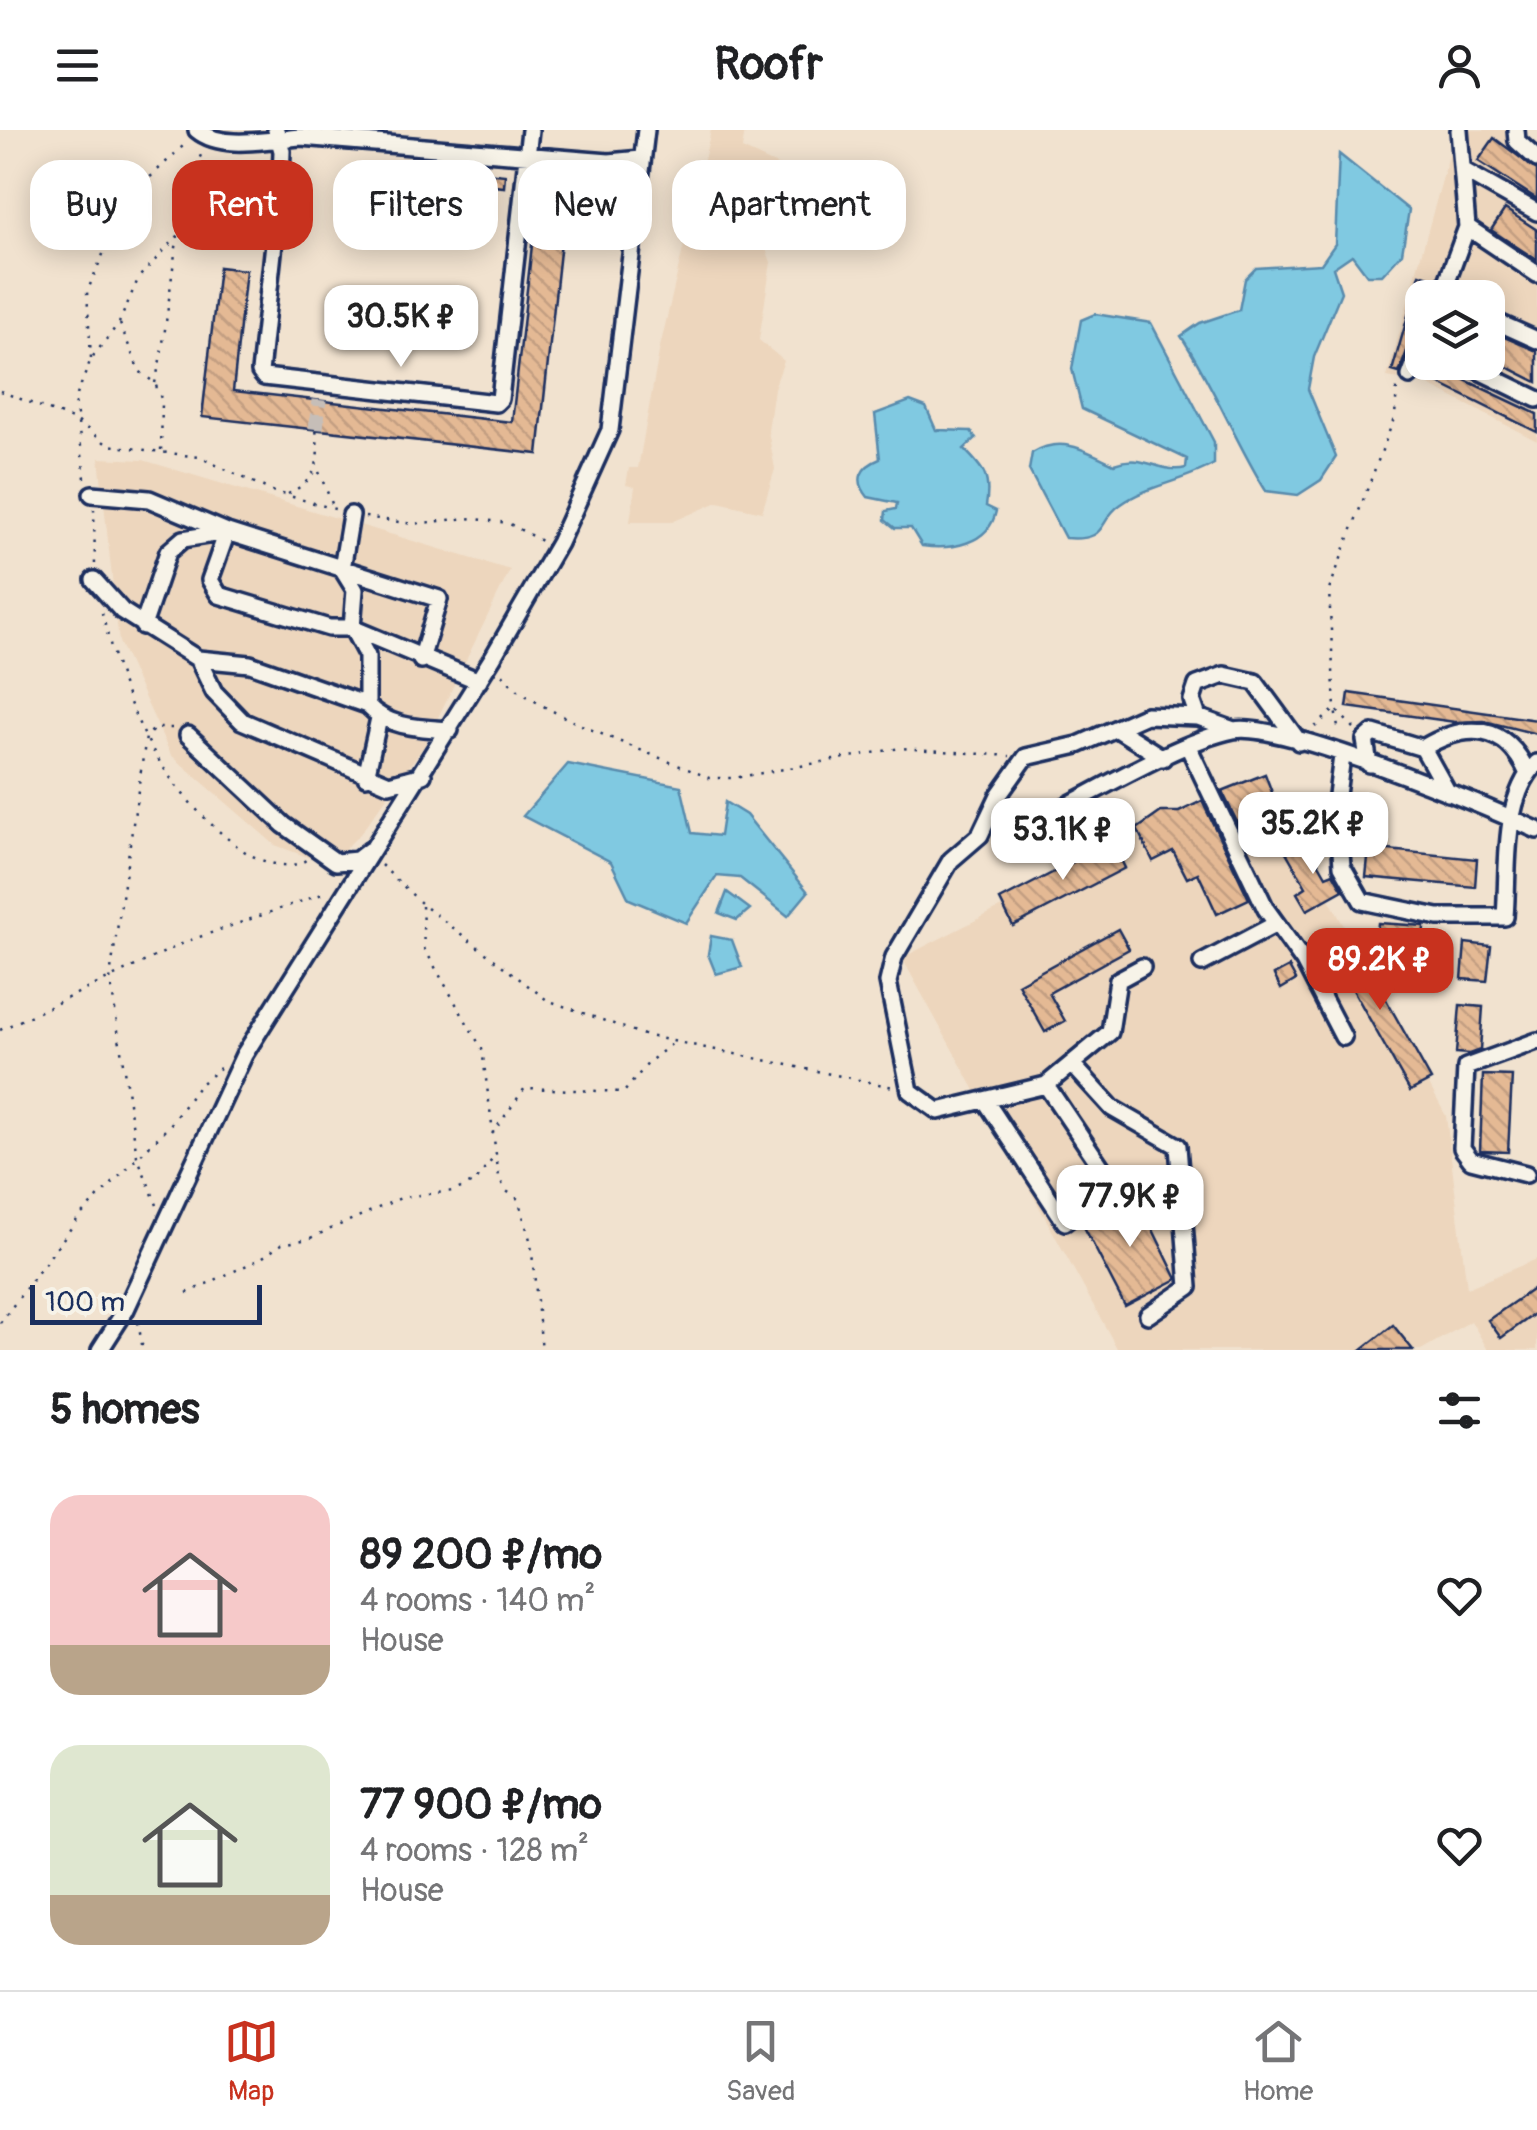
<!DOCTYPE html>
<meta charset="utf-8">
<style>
:root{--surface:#fff;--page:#f2f2f2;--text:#202124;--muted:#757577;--line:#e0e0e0;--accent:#c8321e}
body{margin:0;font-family:Pangolin,sans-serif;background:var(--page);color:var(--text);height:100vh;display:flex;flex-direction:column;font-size:38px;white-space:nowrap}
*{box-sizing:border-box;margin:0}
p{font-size:32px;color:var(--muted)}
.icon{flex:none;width:55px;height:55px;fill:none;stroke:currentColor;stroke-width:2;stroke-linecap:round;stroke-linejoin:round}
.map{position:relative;height:1220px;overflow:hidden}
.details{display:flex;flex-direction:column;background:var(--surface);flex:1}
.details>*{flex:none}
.guide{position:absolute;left:30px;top:30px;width:1000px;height:90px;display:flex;gap:20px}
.buttons{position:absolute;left:1405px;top:150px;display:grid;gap:20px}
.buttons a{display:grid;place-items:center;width:100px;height:100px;border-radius:20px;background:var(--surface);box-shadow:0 5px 25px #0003;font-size:50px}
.scale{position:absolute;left:30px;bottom:25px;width:232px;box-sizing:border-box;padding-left:10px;border:5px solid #1b2f5e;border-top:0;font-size:28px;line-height:35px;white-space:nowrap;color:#1b2f5e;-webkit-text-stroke:8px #f7f3e8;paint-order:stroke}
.price{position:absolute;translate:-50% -85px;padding:0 22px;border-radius:20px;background:#fff;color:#222;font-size:32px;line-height:65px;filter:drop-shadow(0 2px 5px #0008)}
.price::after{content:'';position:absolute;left:50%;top:60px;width:30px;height:22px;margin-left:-15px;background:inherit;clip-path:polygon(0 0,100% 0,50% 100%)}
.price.active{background:var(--accent);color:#fff}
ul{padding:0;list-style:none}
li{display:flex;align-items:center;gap:30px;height:250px;padding:0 50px}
li span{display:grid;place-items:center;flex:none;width:280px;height:200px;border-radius:30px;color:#555}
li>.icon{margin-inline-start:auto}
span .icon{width:120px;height:120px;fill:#fffc;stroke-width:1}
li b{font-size:42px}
h2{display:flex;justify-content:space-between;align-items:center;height:120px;padding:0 50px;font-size:42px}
.tag{padding:0 35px;border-radius:30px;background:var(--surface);box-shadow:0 5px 25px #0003;font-size:35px;line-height:90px}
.tag.active{background:var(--accent);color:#fff}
header{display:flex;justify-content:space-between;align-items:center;height:130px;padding:0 50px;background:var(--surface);font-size:45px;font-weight:800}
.tab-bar{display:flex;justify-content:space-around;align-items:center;height:140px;border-top:2px solid var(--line);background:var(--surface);font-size:28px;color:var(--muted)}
.tab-bar a{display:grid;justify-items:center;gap:5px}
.tab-bar .active{color:var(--accent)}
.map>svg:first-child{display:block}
.built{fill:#edd6bd;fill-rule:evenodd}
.water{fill:#80c9e1;stroke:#588bad;stroke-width:2.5}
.building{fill:url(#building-back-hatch);stroke:#1b2f5e;stroke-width:2.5}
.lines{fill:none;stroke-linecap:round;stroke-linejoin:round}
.minor-tunnel{stroke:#c6beb8;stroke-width:15;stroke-dasharray:15 8;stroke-linecap:butt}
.minor-casing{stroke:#1b2f5e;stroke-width:22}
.path{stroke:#1b2f5e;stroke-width:2.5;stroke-dasharray:2.5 8;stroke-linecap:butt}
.minor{stroke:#f7f3e8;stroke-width:15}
</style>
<header><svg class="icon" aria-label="menu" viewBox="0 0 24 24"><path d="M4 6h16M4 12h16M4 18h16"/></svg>Roofr<svg class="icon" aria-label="person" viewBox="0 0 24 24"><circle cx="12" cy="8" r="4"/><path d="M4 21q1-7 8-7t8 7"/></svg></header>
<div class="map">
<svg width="1537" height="1220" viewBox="0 0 1537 1220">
<defs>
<pattern id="building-back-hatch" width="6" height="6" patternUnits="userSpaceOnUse" patternTransform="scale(2.5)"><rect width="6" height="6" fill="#e4b994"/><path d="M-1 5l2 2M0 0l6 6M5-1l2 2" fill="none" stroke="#c39f82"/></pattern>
</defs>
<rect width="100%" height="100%" fill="#f1e2cf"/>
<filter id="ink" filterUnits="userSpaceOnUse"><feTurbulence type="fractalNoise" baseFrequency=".01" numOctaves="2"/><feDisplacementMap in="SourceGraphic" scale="20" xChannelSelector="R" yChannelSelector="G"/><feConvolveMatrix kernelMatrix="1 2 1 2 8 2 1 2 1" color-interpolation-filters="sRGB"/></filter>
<g filter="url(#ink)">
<!-- built -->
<path class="built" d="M711,0H745L742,19L779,36L761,63L759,102L771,132L759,210L784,231L774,258L768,301L775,339L762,382L718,372L672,392H630L635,357L626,355L629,338H638L660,217Z
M1456,0H1508L1507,5L1537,24V311L1425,253L1387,247ZM1422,168H1488V232H1422Z
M99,328L143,330L510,440L424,616L360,704L329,735L275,715L171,625L119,512Z
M1262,644L1446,986L1467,1158L1537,1129V1220H1488L1471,1191L1421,1220H1118L902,828Z"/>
<!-- water -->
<path class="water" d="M1339,24L1409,80L1402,123L1382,145H1367L1352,125L1333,138L1341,162L1314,227L1308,259L1336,327L1321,350L1298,365L1266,361C1235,311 1214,256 1181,206L1200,193L1239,180L1245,149L1256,138L1321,134L1335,114Z
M1095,184L1151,193L1214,312V334C1186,351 1147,355 1120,375C1097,391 1110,412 1065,408L1029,340L1032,323C1062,305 1084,320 1114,334C1145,322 1160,345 1186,338L1187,329L1082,279L1072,239L1081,190Z
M910,271L926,277L936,300L971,301L976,308L964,319C984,339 991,347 986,376L996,381C989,415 950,420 922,416L911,398H895L885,390L886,381L896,379L897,373L868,367C854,350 860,337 880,329L875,284Z
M568,634L681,656L692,703L720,706L725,672L746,685L808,762L788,786L740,748L717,746L686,793L629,769L611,732L523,686Z
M727,762L750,779L737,790L719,783Z
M711,806L732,810L742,837L716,844L708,824Z"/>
<!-- building -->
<path class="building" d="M1494,8L1537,40V69L1478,31Z
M433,43L478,48L476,70L430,65Z
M486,43L505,45L504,57L485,55Z
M537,71L565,75L538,324L202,287L219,137L246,140L233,261L512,292Z
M1505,79L1537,100V130L1491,100Z
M1420,144L1435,149L1429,168H1422L1419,203L1411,210L1399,243L1392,241Z
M1488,200L1537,221V252L1488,227Z
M1427,232L1537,284V302L1422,245Z
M1349,563L1537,590V604L1484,591L1455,592L1347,577Z
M1265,644L1279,681L1240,698L1222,661Z
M1202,671L1249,769L1217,784L1198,743L1187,748L1173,721L1153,731L1137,699L1161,682H1179Z
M1306,711L1326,746L1333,743L1343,760L1307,780L1297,763L1306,757L1286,722Z
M1087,712L1092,722L1112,712L1125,738L1013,796L1000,770L1081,728L1076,717Z
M1369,718L1477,729L1475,757L1366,747Z
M1378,793L1424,796L1423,815L1376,811Z
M1118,799L1129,819L1049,863L1065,891L1045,902L1018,854Z
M1350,805L1431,950L1410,961L1329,817Z
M1465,813L1491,816L1487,851L1462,849Z
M1289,837L1296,850L1281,859L1274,845Z
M1460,875L1483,877L1480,920L1469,924L1456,923Z
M1483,945L1512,946L1508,1022L1480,1021Z
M1126,1068L1138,1069L1177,1149L1125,1176L1082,1093Z
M1537,1156V1182L1501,1208L1488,1190Z
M1393,1195L1413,1220H1361Z"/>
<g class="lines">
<!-- minor-tunnel -->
<path class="minor-tunnel" d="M316,299L319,270"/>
<!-- minor casing -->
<g class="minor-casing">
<path id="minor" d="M197,0C222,21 270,9 301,7L609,32L641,29
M276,0L282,21L281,49L260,242L264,247L496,273L500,269L530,0
M1516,0L1517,11L1537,29
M1466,42L1537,82
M1467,97L1537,144
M1441,168L1467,97L1459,0
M1488,188L1537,210
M1461,232L1537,269
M1410,246L1422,214
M92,364L149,369L227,402L439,469L421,530
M351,385L342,439L355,460L352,498L367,526V575
M94,450L122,481L198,529L250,534L367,575C388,598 420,598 450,600
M143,496L168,422L183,409L227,402L210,450L219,465L329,498H352L479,551
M198,529L214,562L242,591L389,654L423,645
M1198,587L1192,570L1197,555L1224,545L1255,552L1299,612
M1117,599L1163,628
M188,605L284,695L336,732L357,730L370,720
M1189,618L1266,779L1304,832L1343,907
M1423,618L1448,663
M1342,626L1337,665L1342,736L1362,771L1438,787H1505C1509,739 1501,670 1537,633
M1369,634L1365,610L1373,603L1423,618C1466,592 1506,593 1528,644
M366,647L379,588
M1039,690C1092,664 1179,611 1234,600C1281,591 1486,676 1537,700
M1202,833L1276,794
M1072,934L1112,978L1178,1016L1189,1157L1148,1185
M1046,955L1110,902L1118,850L1142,837
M985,970L1065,1092L1114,1056
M1526,1044L1471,1030L1462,1018L1466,937L1537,911
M1180,1062L1114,1056L1046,955L938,981L910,961L888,852L894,827L951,730L980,705L999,665L1026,627L1078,615L1146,585L1198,587L1234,600
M100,1220L125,1181L244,925L493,527L559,413L610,300L646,0"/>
</g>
<!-- path -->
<path class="path" d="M120,194L139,241L155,253L162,271L161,322
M91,228L87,162L126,70L185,14
M155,253C167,204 169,156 178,106
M0,261L77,291L108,315L199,327L272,361L338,380
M319,342L333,376
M85,348L75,270L91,229L119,193L139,147L179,105L193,42L202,23
M288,364C319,348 320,333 316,299
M94,379L95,436
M365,387L413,394L467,388L508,393L541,411
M102,483C126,581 159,658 241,719C258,731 287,742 306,730
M503,544C523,580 665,628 709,648H734L900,618L1010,626
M1315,597L1335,579L1339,604
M1354,598L1335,579L1329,460L1395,286L1397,257
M381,735L422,774L547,870L644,905L893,957
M422,776L424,818L482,919L499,1047L505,1060L518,1069L531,1113L542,1220
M0,900L188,811L325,763
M492,1004L525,958L624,962L650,931L673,913
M157,1075L137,1026L110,847L146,607L155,598H172
M187,1163L260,1129L282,1114L308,1109L403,1067L454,1061L475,1052L494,1027
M138,1192L143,1220
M0,1193L80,1086L170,995L199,955L220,938"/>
<!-- minor -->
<use href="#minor" class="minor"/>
</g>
</g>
</svg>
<div class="buttons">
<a><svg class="icon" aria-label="layers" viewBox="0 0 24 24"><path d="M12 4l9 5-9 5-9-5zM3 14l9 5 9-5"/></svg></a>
</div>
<div class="scale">100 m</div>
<b class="price" style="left:401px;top:240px">30.5K ₽</b>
<b class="price" style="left:1313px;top:747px">35.2K ₽</b>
<b class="price" style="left:1063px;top:753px">53.1K ₽</b>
<b class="price active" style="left:1380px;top:883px">89.2K ₽</b>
<b class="price" style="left:1130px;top:1120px">77.9K ₽</b>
<div class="guide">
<a class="tag">Buy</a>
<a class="tag active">Rent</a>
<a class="tag">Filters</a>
<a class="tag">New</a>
<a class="tag">Apartment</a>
</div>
</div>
<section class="details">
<h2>5 homes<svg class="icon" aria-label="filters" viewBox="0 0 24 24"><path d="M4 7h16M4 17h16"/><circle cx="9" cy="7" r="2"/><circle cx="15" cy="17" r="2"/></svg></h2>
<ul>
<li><span style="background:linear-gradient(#f6c9c9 75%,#b9a48a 0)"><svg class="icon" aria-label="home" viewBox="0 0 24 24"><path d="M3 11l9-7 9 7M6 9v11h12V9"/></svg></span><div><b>89 200 ₽/mo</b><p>4 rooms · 140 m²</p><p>House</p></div><svg class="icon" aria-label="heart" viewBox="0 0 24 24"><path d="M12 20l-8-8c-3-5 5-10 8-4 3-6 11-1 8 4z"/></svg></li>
<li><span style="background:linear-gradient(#dfe7d0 75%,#b9a48a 0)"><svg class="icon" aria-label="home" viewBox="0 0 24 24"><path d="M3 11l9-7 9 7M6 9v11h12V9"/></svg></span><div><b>77 900 ₽/mo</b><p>4 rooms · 128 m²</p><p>House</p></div><svg class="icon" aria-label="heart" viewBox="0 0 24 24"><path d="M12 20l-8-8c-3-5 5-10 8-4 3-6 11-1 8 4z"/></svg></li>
</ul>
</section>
<nav class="tab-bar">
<a class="active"><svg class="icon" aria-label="map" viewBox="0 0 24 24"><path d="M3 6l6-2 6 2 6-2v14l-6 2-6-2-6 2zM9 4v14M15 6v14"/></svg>Map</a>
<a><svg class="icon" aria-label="saved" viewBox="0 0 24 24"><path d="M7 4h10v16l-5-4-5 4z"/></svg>Saved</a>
<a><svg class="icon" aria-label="home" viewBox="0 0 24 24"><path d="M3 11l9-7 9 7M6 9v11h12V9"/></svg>Home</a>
</nav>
